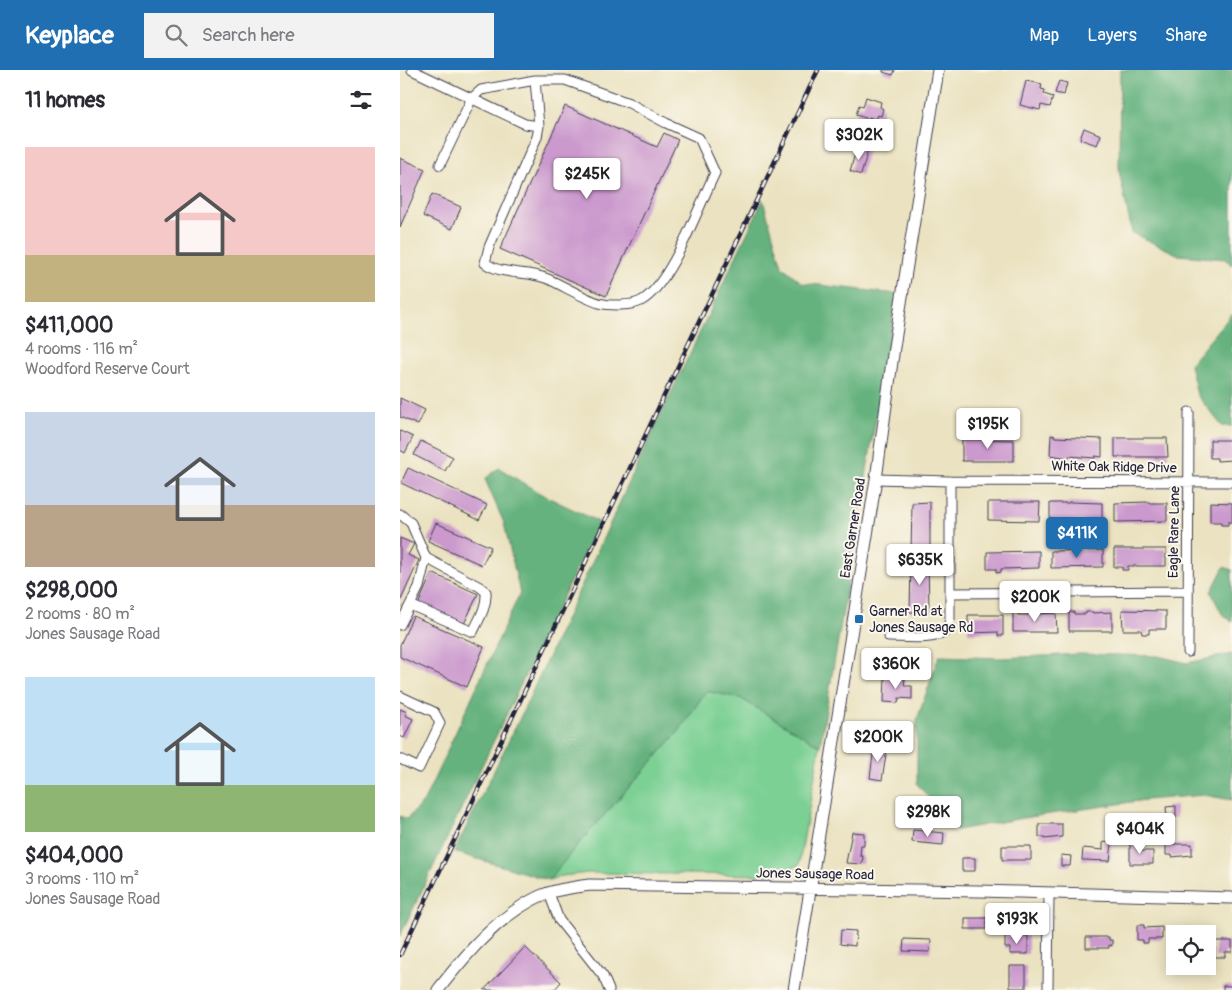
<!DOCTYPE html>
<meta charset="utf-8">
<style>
:root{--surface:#fff;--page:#f2f2f3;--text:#2b2b33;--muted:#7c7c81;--accent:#1f6fb2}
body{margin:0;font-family:Pangolin,sans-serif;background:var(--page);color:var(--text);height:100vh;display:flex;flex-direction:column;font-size:19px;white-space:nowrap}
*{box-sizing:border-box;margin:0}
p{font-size:16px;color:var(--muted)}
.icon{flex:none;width:28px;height:28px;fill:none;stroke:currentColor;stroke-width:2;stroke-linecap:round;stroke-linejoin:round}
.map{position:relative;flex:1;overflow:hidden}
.details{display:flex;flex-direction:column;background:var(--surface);width:400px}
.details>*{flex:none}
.controls{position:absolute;left:766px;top:855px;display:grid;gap:10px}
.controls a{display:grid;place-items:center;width:50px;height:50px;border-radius:0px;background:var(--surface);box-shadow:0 2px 12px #0003;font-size:25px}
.price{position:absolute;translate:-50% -42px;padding:0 11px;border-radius:5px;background:#fff;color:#222;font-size:16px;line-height:32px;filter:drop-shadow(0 1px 2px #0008)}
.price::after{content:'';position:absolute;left:50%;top:30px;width:15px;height:11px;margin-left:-8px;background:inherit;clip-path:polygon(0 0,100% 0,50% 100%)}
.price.on{background:var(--accent);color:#fff}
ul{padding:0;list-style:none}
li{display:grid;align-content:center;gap:10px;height:265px;padding:0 25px}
li span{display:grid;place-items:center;height:155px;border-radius:0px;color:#555}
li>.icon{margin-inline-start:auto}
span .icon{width:90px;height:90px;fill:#fffc;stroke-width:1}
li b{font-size:21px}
h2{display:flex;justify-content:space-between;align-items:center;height:60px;padding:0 25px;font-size:21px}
header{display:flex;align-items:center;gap:30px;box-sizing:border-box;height:70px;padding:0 25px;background:var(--accent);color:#fff}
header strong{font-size:24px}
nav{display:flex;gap:28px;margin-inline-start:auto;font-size:18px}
.search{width:350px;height:45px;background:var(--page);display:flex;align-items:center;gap:12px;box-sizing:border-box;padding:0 18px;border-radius:0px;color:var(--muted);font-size:19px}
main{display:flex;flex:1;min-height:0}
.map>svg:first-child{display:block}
.green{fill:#7cd094;stroke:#4f7968}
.forest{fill:#65b27e;stroke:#446a5c}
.building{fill:#cb99cd}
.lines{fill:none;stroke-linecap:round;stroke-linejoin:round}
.minor-casing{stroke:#403f4f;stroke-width:11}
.major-casing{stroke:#403f4f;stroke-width:13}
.minor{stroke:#fff;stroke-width:9}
.major{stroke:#fff;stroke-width:11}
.rail-casing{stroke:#22223b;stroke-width:4.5}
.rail{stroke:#fbf7ec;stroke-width:2.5;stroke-dasharray:8;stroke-linecap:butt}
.poi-dot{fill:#1f6fb2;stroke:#fbf7ec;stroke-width:2}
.labels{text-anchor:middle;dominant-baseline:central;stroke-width:4;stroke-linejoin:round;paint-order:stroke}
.street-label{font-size:14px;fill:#22223b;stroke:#fbf7ec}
.poi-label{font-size:14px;fill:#22223b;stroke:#fbf7ec;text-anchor:start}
</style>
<header>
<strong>Keyplace</strong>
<div class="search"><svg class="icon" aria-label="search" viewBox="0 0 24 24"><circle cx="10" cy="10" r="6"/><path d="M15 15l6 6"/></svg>Search here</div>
<nav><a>Map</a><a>Layers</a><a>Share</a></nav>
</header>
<main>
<section class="details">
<h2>11 homes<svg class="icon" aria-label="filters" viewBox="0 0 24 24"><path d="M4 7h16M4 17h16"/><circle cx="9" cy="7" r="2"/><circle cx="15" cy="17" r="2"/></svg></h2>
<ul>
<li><span style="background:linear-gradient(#f6c9c9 70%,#c2b280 0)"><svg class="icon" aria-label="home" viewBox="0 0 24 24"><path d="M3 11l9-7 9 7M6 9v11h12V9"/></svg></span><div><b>$411,000</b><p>4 rooms · 116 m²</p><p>Woodford Reserve Court</p></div></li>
<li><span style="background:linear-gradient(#c9d6e8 60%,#b9a48a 0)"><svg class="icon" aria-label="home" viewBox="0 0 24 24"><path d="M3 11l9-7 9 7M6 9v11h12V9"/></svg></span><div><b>$298,000</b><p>2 rooms · 80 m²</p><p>Jones Sausage Road</p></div></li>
<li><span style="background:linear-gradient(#bfe0f5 70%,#8fb573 0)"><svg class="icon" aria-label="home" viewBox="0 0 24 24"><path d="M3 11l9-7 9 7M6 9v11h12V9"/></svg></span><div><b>$404,000</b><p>3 rooms · 110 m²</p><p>Jones Sausage Road</p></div></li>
</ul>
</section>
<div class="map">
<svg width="832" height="920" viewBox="0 0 832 920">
<rect width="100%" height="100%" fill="#fbf7ec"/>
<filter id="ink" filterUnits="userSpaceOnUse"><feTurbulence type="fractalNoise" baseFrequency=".02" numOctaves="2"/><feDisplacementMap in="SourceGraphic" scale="10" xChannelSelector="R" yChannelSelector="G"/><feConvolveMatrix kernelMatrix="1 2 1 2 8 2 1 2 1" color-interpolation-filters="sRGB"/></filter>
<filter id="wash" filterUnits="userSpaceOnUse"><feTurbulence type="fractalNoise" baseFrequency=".0096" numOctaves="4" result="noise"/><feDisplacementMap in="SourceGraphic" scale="20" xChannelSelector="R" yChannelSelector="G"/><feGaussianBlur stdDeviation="1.12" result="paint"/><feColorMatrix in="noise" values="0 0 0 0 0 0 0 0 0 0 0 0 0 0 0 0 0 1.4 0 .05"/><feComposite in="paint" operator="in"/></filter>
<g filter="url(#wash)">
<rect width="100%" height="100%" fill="#eae2c0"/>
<!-- green -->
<path class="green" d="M306,621L340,628L420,676L399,795L376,805L188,803L162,806L149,810L174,779L279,661Z"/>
<!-- forest -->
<path class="forest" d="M720,0H832V195L825,189L779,185L732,163L719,101Z
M363,130L382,196L402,213L497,224L420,676L340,628L306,621L279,661L174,779L149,810L54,782L119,650L252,363Z
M832,244V356H822L797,325L790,294Z
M99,398L141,424L199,452L0,866V746L7,749L24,731L120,523L104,453L85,409Z
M824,497L832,500V552L822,544L811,522Z
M680,584L758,586L787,593L832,584V730L804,725L745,730L623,748L557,760L517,714V650L539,586L602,588Z"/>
<g id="blocks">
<!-- building -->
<path class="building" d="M483,0H495L493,5L483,2Z
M626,11L642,14L641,19L645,20L644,24L653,27L650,37L641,35L640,40L620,35Z
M659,11L667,13L664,25L655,23Z
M466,27L481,32L480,37L483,39L481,46L478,45L476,50L469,47V49L456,45L459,35L463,37Z
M165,36L257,77L264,63L278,70L206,226L100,179Z
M684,58L701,65L697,75L680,69Z
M457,77L468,80L461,105L450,101Z
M0,88L25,99L0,157Z
M32,124L61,137L52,159L23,146Z
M0,328L25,340L18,355L0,347Z
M0,361L13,367L5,383L0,380Z
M651,365L655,366V367L702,369V387L695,386V388L669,386V388L650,385Z
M715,368H767L768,387H715Z
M562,369L614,370V391H562Z
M810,370H832V390L817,391V388H810Z
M21,371L53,387L45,401L14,385Z
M8,398L87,435L79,450L1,413Z
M530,432V484H511L512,433Z
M588,432H640L639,451L588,450Z
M669,432L702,433V451H650V433H669Z
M749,432V433H767V451L715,452V433Z
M810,432L832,433V452H828V455H821V452H810Z
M36,453L91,477L82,495L28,471Z
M0,468L14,474L8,485L19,490L0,532Z
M714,479H766V496H728V500H722V497H714Z
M703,480V497L651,498V481Z
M639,481V498L601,499V502L596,503V499H587V482Z
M511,490H528L529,542H510Z
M32,503L78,524L63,556L18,535Z
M722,540L766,541V559H749V564H742L741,560H723Z
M669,542H674V544H686V542H693V543L712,542V561H669Z
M613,543H618V545H628V543H635V544L656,543L657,562H613Z
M568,545H603V566H598V562L568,563Z
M13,546L84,577L67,617L0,587V575Z
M485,607L505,608L504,616H512V629L499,628L498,633L484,632Z
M0,639L7,642L5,645L13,649L4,668L0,666Z
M474,677L487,679L482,710L470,708Z
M776,736V748H767L766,737Z
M639,754H662V767L644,769V767H639Z
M513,760L544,763L543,775L512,772Z
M452,762L464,763V775H461L460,786H463L462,794L446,793Z
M703,772L712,773L710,791L682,790L683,778L703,780Z
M730,772H741V781H753V794H730Z
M766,774H792V785L772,787V785H766Z
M602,776H631V790H602Z
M661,785L671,786L670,796H661Z
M562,788H575V801H562Z
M565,848H587V859H565Z
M737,855H744V858L762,857V869H748V873H743V870H737Z
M441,860L456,861L455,876L440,874Z
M605,866H628V884H610V878H605Z
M686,867H709V870H712V876L709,875V878H686Z
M504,869L531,870L530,882L503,881Z
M815,871H832V882H825V887H815Z
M125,877L161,912L154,920H84Z
M610,896H626V918H610Z
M823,916H832V920H823Z"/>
</g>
</g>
<g filter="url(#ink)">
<use href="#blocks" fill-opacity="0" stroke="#403f4f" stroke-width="1"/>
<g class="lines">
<!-- minor casing -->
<g class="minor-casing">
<path id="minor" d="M12,0L125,54L139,56
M40,95L72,28L81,20L135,10H165L229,33L266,53L299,68L315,103C299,135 271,215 241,231C232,236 210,236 199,233C183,228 164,216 148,209C128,200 103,206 85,193L89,177L137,67L139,56L135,10
M476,409L550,411L832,412
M0,444L11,453L26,488L19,517L0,555
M550,523L787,521
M10,535L73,562C79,549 87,537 86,522L80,517L26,488
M489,567C502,567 537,571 546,561C548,558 549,553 550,549V411
M788,582L789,342
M0,626L34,642L40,653L19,698L0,689
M149,823L159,850L203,906L209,920
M648,920L649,823"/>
</g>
<!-- major casing -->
<g class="major-casing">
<path id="major" d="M38,920C66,884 98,846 140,826C155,819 172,818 189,815L579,821L832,828
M394,920L476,409L494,277L538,0"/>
</g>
<!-- minor -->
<use href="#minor" class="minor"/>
<!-- major -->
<use href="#major" class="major"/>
<!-- rail casing -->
<g class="rail-casing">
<path id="rail" d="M0,885L418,0"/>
</g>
<!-- rail -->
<use href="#rail" class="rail"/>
</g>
</g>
<!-- markers -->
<rect class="poi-dot" x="454" y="544" width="10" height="10" rx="2.5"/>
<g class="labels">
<!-- street labels -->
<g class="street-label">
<text transform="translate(714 397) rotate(1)">White Oak Ridge Drive</text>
<text transform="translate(453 458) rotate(-81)">East Garner Road</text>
<text transform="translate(774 462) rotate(-89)">Eagle Rare Lane</text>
<text transform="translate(415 804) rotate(1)">Jones Sausage Road</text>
</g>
<!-- poi labels -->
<g class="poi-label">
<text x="469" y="541">Garner Rd at<tspan x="469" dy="16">Jones Sausage Rd</tspan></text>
</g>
</g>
</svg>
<div class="controls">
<a><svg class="icon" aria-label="locate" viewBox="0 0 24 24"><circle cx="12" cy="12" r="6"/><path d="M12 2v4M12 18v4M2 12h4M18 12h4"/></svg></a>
</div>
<b class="price" style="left:459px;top:91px">$302K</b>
<b class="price" style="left:187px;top:130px">$245K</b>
<b class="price" style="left:588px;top:380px">$195K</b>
<b class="price on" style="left:677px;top:489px">$411K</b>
<b class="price" style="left:520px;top:516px">$635K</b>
<b class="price" style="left:635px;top:553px">$200K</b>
<b class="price" style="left:496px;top:620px">$360K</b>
<b class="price" style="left:478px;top:693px">$200K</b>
<b class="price" style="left:528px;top:768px">$298K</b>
<b class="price" style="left:740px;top:785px">$404K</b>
<b class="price" style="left:617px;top:875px">$193K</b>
</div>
</main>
